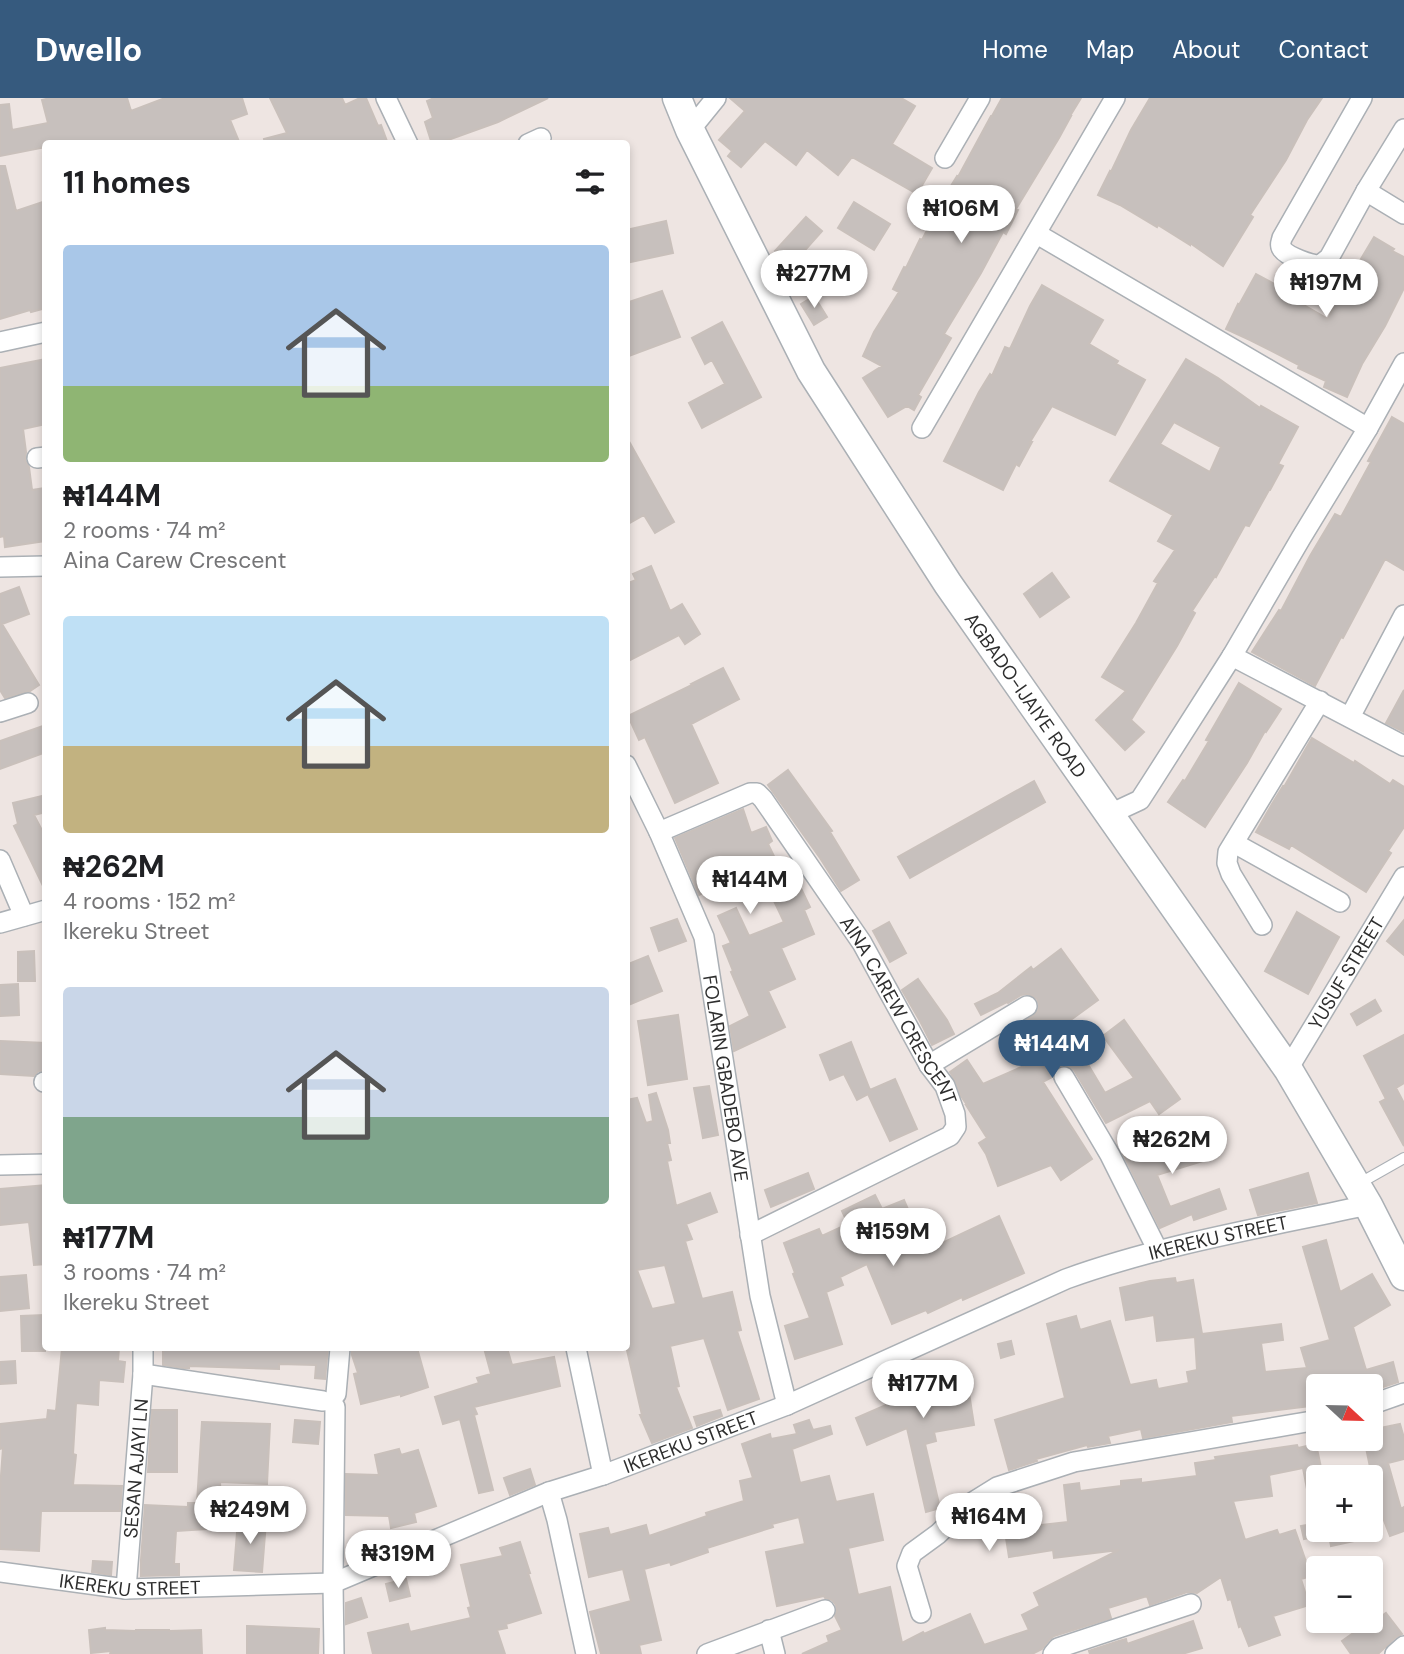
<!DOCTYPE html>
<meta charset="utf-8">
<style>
:root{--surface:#fff;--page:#f2f2f2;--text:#202124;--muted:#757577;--accent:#365a7e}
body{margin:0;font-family:"DM Sans",sans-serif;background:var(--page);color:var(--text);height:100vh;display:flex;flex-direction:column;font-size:26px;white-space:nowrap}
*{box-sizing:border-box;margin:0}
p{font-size:23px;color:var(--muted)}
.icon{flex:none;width:38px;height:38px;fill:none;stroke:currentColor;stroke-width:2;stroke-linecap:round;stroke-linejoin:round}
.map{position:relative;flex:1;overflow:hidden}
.panel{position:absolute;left:42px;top:42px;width:588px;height:1211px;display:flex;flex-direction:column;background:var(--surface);border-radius:7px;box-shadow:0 4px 10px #0003}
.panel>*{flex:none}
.needle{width:46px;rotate:112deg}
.controls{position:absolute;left:1306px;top:1276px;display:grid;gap:14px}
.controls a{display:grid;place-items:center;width:77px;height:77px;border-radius:7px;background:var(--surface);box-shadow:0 4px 10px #0003;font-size:35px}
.price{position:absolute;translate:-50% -60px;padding:0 16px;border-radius:24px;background:#fff;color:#222;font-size:23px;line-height:46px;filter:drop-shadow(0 2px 4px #0008)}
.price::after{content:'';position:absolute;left:50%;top:42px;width:21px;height:16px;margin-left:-10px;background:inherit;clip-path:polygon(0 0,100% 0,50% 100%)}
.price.selected{background:var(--accent);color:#fff}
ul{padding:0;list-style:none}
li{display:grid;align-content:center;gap:14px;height:371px;padding:0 21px}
li span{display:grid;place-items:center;height:217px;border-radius:7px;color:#555}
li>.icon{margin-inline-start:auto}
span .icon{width:126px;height:126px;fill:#fffc;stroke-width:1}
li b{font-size:30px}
h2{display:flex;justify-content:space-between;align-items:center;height:84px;padding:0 21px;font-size:30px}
header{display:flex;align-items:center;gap:42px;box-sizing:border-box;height:98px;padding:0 35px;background:var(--accent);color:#fff}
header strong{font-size:33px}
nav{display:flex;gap:38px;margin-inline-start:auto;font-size:24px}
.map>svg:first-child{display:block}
.building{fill:#c7c0bd;stroke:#c9c0bb;stroke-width:2;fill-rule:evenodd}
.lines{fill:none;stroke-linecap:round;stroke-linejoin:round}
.lane-casing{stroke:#abb0b5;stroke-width:12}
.street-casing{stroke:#abb0b5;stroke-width:22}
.secondary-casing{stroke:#abb0b5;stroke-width:31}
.lane{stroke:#fff;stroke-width:10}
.street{stroke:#fff;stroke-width:19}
.secondary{stroke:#fff;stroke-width:28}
.labels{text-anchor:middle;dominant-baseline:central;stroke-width:7;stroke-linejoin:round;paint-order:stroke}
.street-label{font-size:19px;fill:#2e2e2e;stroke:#fff}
</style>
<header>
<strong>Dwello</strong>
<nav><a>Home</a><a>Map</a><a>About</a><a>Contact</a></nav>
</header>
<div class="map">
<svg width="1404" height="1556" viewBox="0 0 1404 1556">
<rect width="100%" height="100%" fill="#eee5e2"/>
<!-- building -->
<path class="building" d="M50,0H127L131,13L165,0H242L247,16L230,22L240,46H46V49L0,58V7L9,6L12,32L48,25L42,2Z
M270,0H342L345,7L360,0H366L378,28L381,27L388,46H265L264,41L287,35Z
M434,0H548L498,24L437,46H432L425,24L433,20L427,3Z
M730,0H901L915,8L892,46L932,70L917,96L852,59L838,77L807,52L796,67L765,43L741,69L728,58L732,53L719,42L745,13Z
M1002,0H1081L1070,18H1071L1059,40L1016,111L1018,112L1006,136L1003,134L981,175L944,236L951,240L918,297L921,299L914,312L907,308L888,319L863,280L882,268L863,258L874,234L899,194L893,191L904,169L906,170L920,141L922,142L943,101L957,78L958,79L991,18H992Z
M1150,0H1322L1307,22L1286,62L1250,117L1253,119L1223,168L1190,145V147L1158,127L1157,129L1120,107L1098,97L1110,73L1111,74L1131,32Z
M0,68H5L16,113L46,103V210L31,214L30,212L0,221Z
M854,104L890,126L874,152L838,130Z
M806,119L822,133L791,168L775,153Z
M666,123L673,155L626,165V132Z
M1374,139L1394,151L1392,153L1404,159V190L1385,228L1362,266L1347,299L1324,289L1326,283L1298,270L1299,267L1250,242L1226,231L1238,206L1239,207L1256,176L1280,189L1278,192L1328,221L1349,174L1352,176Z
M1042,187L1103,222L1089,246L1118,263L1116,266L1145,282L1115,337L1052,308L1030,344H1032L1019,368L1016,366L1003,392L944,363L979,294L990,276L992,278L1005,249L1010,251L1030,208Z
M662,193L680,239L626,259V205Z
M814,198L827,219L814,227L801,206Z
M722,224L761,299L702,330L689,305L725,286L712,262L705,266L692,240Z
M46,261V326L23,331L26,354L25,362L29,369L32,392L45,390L46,443L5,449L4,438L0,439V270Z
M1186,261L1218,280L1260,310L1261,308L1298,329L1278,366L1283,368L1270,392H1269L1249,428L1245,427L1216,479L1215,478L1192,513L1195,515L1177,548L1131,622L1144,634L1125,652L1096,622L1126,593L1102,579L1136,525L1158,485L1154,483L1175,452L1158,443L1173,417L1110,383ZM1174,324L1221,349L1210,374L1160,346Z
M1392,319L1404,326V472L1385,461L1343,540L1341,539L1315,588L1252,554L1279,512L1281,513L1310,458L1335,416L1341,419L1371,364L1368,363Z
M626,338L674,424L655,435L644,417L626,427Z
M651,468L670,513L682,506L700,536L685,546L679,537L626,564V486L636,482L633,476Z
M1052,475L1069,499L1040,519L1024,496Z
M19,489L29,516L2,526L39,587L30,593L5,600L0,592V496Z
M723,570L739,601L691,626L718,685L675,705L645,639L639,642L628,618L692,587L691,586Z
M1239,585L1281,611L1266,634L1265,633L1247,665L1205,729L1168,704L1183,682L1185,683L1209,643L1206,642Z
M1404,592V634L1386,625Z
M46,627V654L0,671V643Z
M1312,640L1354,665L1355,663L1390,686L1393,682L1404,689V729L1388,753L1391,755L1366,794L1291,747L1289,751L1256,734L1272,706L1283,688L1284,689Z
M788,672L832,733L830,734L859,782L841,793L820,760L768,687Z
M1034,683L1045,704L910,780L898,759Z
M46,697V714L34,717L46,740V794L14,728L18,726L13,705Z
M743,711L751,735L766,729L772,743L768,746L786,783L795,778L810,809L804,812L814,836L781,850L795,881L768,893L785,929L734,953L730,928L750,918L731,874L733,873L723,848L731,845L718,818L736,810L749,838L784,824L767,788L762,791L750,767L715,784L717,787L699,797L675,740Z
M1297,814L1339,839L1308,896L1265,873Z
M677,821L686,843L659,853L651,830Z
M1404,822V857L1387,843Z
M889,824L906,855L890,864L873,833Z
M1061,851L1098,902L1061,929L1082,965L1086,963L1105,995L1134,980L1103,938L1124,922L1180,1001L1159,1016L1150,1003L1106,1025L1074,972L1071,969L1065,967L1058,968L1054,972L1052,979L1043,984L1092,1061L1061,1082L1051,1067L998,1088L986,1056L979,1045L987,1040L966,1007H967L961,998L956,984L950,974L967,962L983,986L1042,960L1023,933L1027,931L1022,925L1033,918L1038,913L1039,907L1037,901L1033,898L1027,896L1021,897L1008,905L1007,904L981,917L975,906L998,895L1031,869L1033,872Z
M34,853L35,883H18V854Z
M648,858L662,893L626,908V867Z
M918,881L947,922L954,936L932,947L920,923L902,892Z
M18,886L19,917L0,918V887Z
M1375,902L1381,913L1357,927L1351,916Z
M678,917L687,981L648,987L638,923Z
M1404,937V985L1396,990L1404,1005V1048L1380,1004L1386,1001L1364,958Z
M0,943L46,945V972L38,973L34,978L0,976Z
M851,944L870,992L895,981L917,1031L890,1043L868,996L857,1002L844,976L830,982L820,957Z
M709,988L718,1037L703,1040L694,990Z
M656,995L668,1032L670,1045H667L671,1062L667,1063L676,1108L710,1095L717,1114L686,1126L692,1141L685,1143L702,1201L732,1194L741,1232L737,1233L759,1301L728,1312L704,1240L670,1248L679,1288L676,1289L692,1330L652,1345L640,1317H642L626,1248V1002L637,1000L646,1025L653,1023L649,997ZM665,1167L676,1206L652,1211L637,1172Z
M1199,1029L1209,1061L1157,1077L1170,1109L1219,1091L1226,1111L1194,1122L1192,1116L1160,1130L1123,1056L1151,1044Z
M808,1075L814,1091L771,1109L765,1092Z
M1308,1075L1317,1105L1258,1117L1250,1092Z
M46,1087V1166L34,1167L29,1124L0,1127V1091Z
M875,1097L882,1111L904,1102L920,1139L931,1135L936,1148L999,1118L1024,1175L963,1202L962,1199L928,1215L926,1212L892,1226L867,1166L840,1179L843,1187L826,1194L842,1246L795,1261L785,1228L810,1220L793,1176L795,1175L784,1145L819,1131L822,1138L848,1126L842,1113Z
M1326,1142L1340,1194L1372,1176L1390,1207L1353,1229L1366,1272L1393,1264L1398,1284L1377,1291L1375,1285L1365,1288H1318V1307L1231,1318L1232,1324L1143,1340L1141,1331L1108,1338L1110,1345L1088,1349L1087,1347L1036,1361L1037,1363L1009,1372L995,1322L1065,1300L1047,1226L1076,1218L1080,1232L1110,1223L1130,1287L1156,1282L1158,1291L1189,1285L1187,1274L1197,1272L1195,1239L1157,1243L1154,1217L1126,1222L1120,1190L1150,1183L1175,1180L1176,1185L1193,1182L1202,1236L1281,1226L1283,1242L1261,1245L1265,1274L1307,1270L1301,1250L1330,1242L1303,1149Z
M26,1177L29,1210L0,1213V1179Z
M44,1217L45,1253H22L21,1218Z
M1011,1243L1014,1256L1001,1260L998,1246Z
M62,1250H119L118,1263L125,1264L123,1284L99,1282L98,1307L76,1305L73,1356L76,1357L73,1387L122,1388L120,1413H41L39,1453L0,1451V1391L3,1350L0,1351V1326L47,1321L48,1312L56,1313Z
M163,1250H328L325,1281L315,1280L316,1267L279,1266V1271L189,1268V1270H183L163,1267Z
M352,1250H417L428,1289L401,1298V1296L361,1306L354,1276L358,1275L352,1257Z
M484,1250H507L512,1267L554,1259L560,1288L474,1309L477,1316L474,1317L493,1392L479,1395L460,1321L443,1326L435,1299L479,1285L477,1280L491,1276Z
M15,1263L16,1285L0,1286V1264Z
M965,1269L974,1327L934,1334L936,1343L925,1346L940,1410L926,1414L907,1330L867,1347L856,1320L900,1301L897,1288L937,1279L936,1274Z
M152,1312H177V1374H148Z
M720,1312L722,1318L697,1328L694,1319Z
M295,1322L320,1324L318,1346L293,1344Z
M809,1322L813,1332L830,1328L832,1336L792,1351L800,1385L829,1378L836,1404L873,1396L883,1442L848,1450L858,1497L890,1489L902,1545L923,1534L924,1536L970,1516L984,1547L1029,1532L1022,1517L1040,1508L1034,1495L1119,1452L1054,1460L1053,1452L1009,1459L1001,1408L1028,1404L1032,1428L1068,1424L1064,1387L1079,1385L1080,1393L1121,1388V1383L1141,1381V1385L1197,1378L1195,1365L1216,1362L1215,1359L1297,1347L1298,1350L1316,1346L1323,1379H1318V1411L1311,1412L1303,1370L1269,1377L1272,1398L1233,1403L1245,1442L1277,1432L1279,1437L1295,1432L1311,1478L1301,1481L1309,1507L1273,1518L1280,1537L1249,1548L1241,1528L1239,1529L1231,1501L1228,1502L1221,1479L1197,1495L1187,1494L1150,1507L1147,1498L1108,1510L1111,1520L1054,1538L1049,1542L1042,1551L1032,1556H802L829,1544L827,1538L842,1532L835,1518L837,1513L836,1507L832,1502L825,1500L824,1498L777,1508L766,1454L805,1446L799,1419L772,1426L773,1429L707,1450L708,1454L671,1467L670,1464L644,1471L661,1542L639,1547L641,1556H601L590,1514L631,1503L623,1471L589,1479L580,1436L608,1430L610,1437L646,1427L649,1438L707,1418L706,1415L744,1403L740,1383L753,1380L742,1346L770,1336L771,1341L797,1336L794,1327Z
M202,1324L270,1326L267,1386L220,1384L222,1430L176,1433L174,1466H179V1477L141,1478V1462L145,1407L188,1409V1405H197Z
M1400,1326L1404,1340V1361L1388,1365L1401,1411L1404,1409V1433L1390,1438L1378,1407L1370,1408V1369L1364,1340H1370V1332Z
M399,1351L401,1357L418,1352L436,1408L414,1415L416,1424L391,1430L389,1418L346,1417V1376L379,1377L375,1357Z
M530,1371L535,1387L510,1397L504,1380Z
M238,1422L266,1424L262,1474L234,1472Z
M1318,1425V1438L1304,1441L1301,1428Z
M1328,1432H1382V1437L1331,1448Z
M520,1444L530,1475H528L541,1515L506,1526L507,1530L497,1532L505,1556H373L368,1535L408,1526L410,1534L471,1520L468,1510L471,1509L461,1467L503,1458L500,1450Z
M93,1463L112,1464L111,1477L92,1474Z
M406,1481L410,1498L390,1503L386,1486Z
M361,1500L367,1519L346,1526V1505Z
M1386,1515L1402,1536L1396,1539L1378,1556H1351L1342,1543L1366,1526L1368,1528Z
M1193,1523L1202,1550L1182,1556H1090L1089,1553L1119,1543L1126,1541L1127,1546Z
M247,1528L319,1531L318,1556H247Z
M105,1530V1532L136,1533V1532H169V1533L201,1532L202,1556H110L111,1553L91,1555L89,1532Z"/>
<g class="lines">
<!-- lane casing -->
<g class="lane-casing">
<path id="lane" d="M1360,1085L1404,1060"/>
</g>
<!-- street casing -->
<g class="street-casing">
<g id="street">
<path d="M386,0L408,46"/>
<path d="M1362,0L1282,140C1281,145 1279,147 1282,151C1288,159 1311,167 1320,167L1329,160L1366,93L1404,31"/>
<path d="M690,32L716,0"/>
<path d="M528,46L541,40"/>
<path d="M945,60L980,0"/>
<path d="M1366,93L1404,116"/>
<path d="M1037,136L1368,330"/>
<path d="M0,244L46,234"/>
<path d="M922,330L1115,0"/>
<path d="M37,360L46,359"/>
<path d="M0,469L46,468"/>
<path d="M1232,558L1404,648"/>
<path d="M0,614L28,605"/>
<path d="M1350,619L1404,517"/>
<path id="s1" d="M626,667L659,734L704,839L760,1198L787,1307"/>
<path d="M1110,716L1140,702L1151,685L1232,558L1301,440L1368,330L1404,265"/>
<path id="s2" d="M659,734L750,695H757L763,701L862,845L929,967L945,988L955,1016L956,1029L950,1038L750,1137"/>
<path d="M1234,745L1340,804"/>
<path d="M0,762L24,818"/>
<path d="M0,825L46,812"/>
<path d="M1262,827L1231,776L1227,765L1228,754L1320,603"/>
<path d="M929,967L1027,908"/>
<path id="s3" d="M1288,971L1404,779"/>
<path d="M1064,979L1110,1057L1158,1153"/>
<path d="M44,984H46"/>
<path d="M0,1067L46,1066"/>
<path d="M576,1250L603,1377"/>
<path d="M143,1276L323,1303"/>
<path d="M336,1296L340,1250"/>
<path d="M1370,1307L1404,1295"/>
<path d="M549,1394L557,1422L586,1556"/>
<path id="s4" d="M0,1474L126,1491L333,1485L549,1394L603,1377L787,1307L1066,1181C1163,1146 1267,1129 1368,1107"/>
<path id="s5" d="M126,1491L143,1276V1250"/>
<path d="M921,1515L907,1468L912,1455L938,1436L968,1407L997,1389L1074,1364L1318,1322"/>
<path d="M769,1532L775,1556"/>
<path d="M334,1556L333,1485L335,1309"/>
<path d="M707,1556L825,1512"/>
<path d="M1053,1556L1058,1550L1191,1506"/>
<path d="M1395,1556L1404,1548"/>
</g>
</g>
<!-- secondary casing -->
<g class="secondary-casing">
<g id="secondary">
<path id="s6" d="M677,0L690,32L811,273L948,486L1288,971L1368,1107L1404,1178"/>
</g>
</g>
<!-- lane -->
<use href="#lane" class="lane"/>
<!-- street -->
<use href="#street" class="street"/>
<!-- secondary -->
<use href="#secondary" class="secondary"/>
</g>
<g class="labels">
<!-- street labels -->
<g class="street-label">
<text stroke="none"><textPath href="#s6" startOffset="693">AGBADO-IJAIYE ROAD</textPath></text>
<text stroke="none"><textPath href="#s3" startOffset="112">YUSUF STREET</textPath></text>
<text stroke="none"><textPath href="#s2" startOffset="366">AINA CAREW CRESCENT</textPath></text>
<text stroke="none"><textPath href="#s1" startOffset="332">FOLARIN GBADEBO AVE</textPath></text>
<text stroke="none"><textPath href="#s4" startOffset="1286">IKEREKU STREET</textPath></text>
<text stroke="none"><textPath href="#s4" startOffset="719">IKEREKU STREET</textPath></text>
<text stroke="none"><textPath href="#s5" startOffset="121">SESAN AJAYI LN</textPath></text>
<text stroke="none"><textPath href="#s4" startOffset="131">IKEREKU STREET</textPath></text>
</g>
</g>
</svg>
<div class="controls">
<a><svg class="needle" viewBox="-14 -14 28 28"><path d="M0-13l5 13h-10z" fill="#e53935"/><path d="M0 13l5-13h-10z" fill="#757577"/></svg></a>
<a>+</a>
<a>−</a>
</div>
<b class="price" style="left:961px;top:147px">₦106M</b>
<b class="price" style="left:814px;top:212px">₦277M</b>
<b class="price" style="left:1326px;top:221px">₦197M</b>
<b class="price" style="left:750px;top:818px">₦144M</b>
<b class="price selected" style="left:1052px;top:982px">₦144M</b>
<b class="price" style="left:1172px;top:1078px">₦262M</b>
<b class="price" style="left:893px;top:1170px">₦159M</b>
<b class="price" style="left:923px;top:1322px">₦177M</b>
<b class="price" style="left:250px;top:1448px">₦249M</b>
<b class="price" style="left:989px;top:1455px">₦164M</b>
<b class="price" style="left:398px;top:1492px">₦319M</b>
<section class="panel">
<h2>11 homes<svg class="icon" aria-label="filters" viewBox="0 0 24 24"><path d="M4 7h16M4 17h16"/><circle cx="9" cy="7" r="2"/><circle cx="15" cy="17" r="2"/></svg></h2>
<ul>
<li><span style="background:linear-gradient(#a9c7e8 65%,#8fb573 0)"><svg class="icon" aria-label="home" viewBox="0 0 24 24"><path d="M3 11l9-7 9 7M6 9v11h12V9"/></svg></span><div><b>₦144M</b><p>2 rooms · 74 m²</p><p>Aina Carew Crescent</p></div></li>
<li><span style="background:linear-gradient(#bfe0f5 60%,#c2b280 0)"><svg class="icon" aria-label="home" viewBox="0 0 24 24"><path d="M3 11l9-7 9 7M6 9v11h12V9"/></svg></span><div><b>₦262M</b><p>4 rooms · 152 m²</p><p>Ikereku Street</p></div></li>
<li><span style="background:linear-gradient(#c9d6e8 60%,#7fa58c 0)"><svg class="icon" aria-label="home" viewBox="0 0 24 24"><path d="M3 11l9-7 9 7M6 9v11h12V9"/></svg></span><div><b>₦177M</b><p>3 rooms · 74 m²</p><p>Ikereku Street</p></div></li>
</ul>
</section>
</div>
